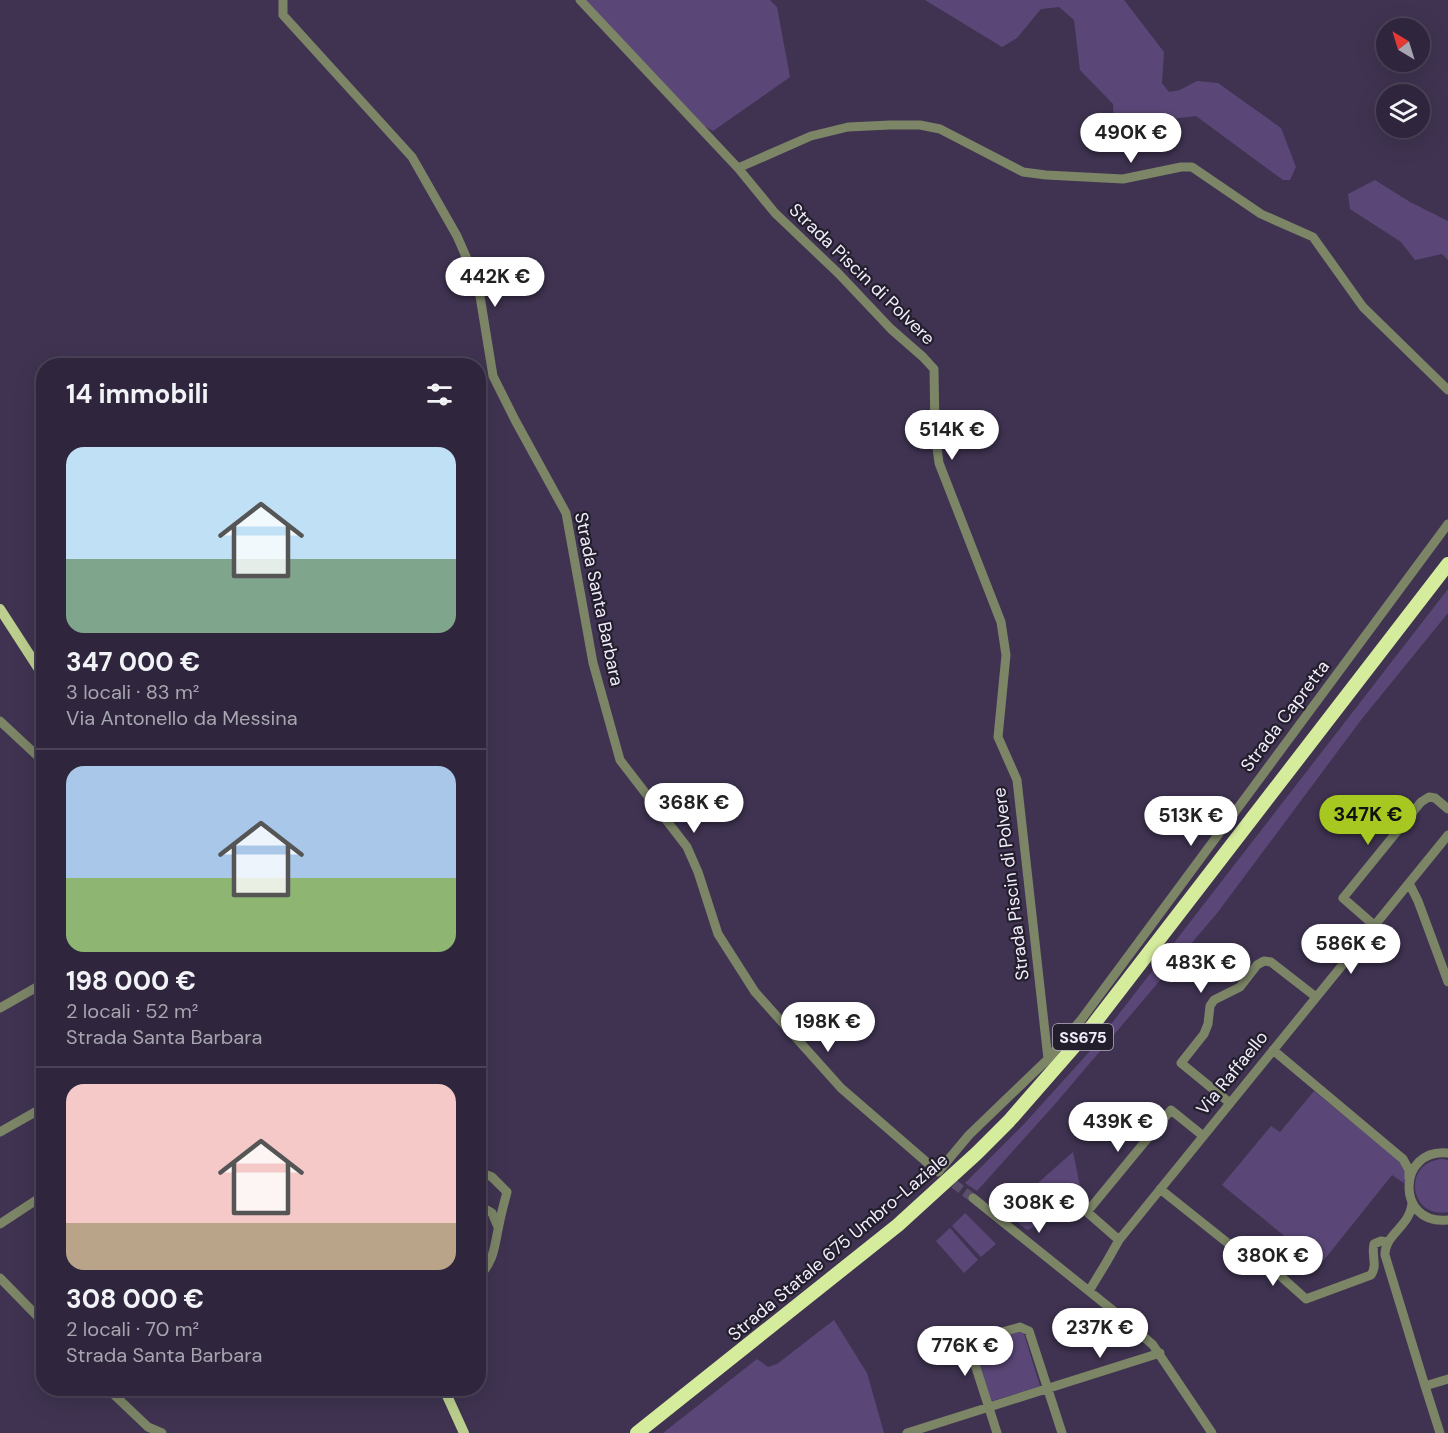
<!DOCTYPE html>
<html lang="it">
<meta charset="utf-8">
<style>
:root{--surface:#2f263d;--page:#372e44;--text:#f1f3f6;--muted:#a7a5b0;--line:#4a4357;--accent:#a6c821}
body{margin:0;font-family:"DM Sans",sans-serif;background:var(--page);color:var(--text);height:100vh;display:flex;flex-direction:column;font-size:22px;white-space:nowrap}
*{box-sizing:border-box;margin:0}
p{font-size:20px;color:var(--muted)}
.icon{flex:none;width:33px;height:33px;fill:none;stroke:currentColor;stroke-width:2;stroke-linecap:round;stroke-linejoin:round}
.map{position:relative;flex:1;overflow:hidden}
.drawer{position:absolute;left:36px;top:358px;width:450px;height:1038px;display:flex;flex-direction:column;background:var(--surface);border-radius:24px;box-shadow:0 6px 24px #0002,0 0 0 2px var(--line)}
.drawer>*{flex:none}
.needle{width:39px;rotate:322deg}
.buttons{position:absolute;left:1376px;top:18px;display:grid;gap:12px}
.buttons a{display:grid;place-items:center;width:54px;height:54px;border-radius:50%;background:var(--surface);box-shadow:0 6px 24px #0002,0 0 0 2px var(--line);font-size:30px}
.price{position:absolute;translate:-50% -51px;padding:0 14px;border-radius:21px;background:#fff;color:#222;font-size:20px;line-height:39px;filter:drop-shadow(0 2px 3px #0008)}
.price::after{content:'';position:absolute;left:50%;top:36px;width:18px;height:14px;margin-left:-9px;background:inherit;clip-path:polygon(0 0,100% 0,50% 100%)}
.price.active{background:var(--accent);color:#111}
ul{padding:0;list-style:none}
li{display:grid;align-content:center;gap:12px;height:318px;padding:0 30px}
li+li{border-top:2px solid var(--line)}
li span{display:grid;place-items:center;height:186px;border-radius:18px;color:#555}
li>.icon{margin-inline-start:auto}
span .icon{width:108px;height:108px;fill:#fffc;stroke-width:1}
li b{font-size:26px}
h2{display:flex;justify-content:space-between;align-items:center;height:72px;padding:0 30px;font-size:26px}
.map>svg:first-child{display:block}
.green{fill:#5a4777}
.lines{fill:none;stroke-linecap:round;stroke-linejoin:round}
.minor-tunnel{stroke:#5a4f6b;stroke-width:9;stroke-dasharray:9 4.5;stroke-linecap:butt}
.minor{stroke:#7c8566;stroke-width:9}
.major{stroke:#bccf8e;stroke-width:10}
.highway{stroke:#d6ec9d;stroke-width:14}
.labels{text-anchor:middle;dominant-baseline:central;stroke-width:4.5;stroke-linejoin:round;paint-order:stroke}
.shield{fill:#231e2c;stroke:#b4afbe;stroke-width:1.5}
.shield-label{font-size:16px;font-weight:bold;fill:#f2edfc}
.street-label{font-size:18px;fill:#f2edfc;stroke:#231e2c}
</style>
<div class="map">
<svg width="1448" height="1433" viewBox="0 0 1448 1433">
<rect width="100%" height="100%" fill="#3f3351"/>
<!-- green -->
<path class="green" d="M584,0H770L777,7L790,77L713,131L700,124Z
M925,0H1124L1164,52L1162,83L1169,92L1180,90L1197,81L1218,83L1281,128L1296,167L1290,180H1283L1196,116L1155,121L1138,134L1123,139L1114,125L1113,104L1080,70L1074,20L1059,7L1041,9L1017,38L1002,47Z
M1375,180L1410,202L1448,221V260L1442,254L1415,260L1401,242L1350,209L1348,194Z
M1448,589V613L1361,720L1218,912L1056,1103L977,1191L965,1183L1024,1124L1091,1050Z
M1314,1091L1401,1162L1406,1169L1405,1184L1392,1175L1320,1265L1222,1185L1271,1126L1280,1132Z
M1073,1152L1084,1205L1027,1230L1005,1212Z
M1443,1159L1448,1160V1212C1408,1219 1402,1161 1443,1159Z
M965,1213L996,1244L981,1257L952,1226Z
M950,1228L978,1260L964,1273L936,1241Z
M834,1320L867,1373L884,1433H663L757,1359L768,1367L777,1364Z
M1019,1331L1024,1334L1040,1386L992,1401L989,1398L974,1351L979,1344Z"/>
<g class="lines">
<!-- minor-tunnel -->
<path class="minor-tunnel" d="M943,1176L973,1198"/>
<!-- minor -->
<path class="minor" d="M283,0V15L412,157L457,236L478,284L493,376L515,420L566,513L593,663L620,760L687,847L698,872L718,934L755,992L841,1088L938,1172L969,1135L1048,1059L1081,1020L1448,524
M580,0L738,168L775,213L838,273L891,329L923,357L934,369L935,432L939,463L1001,622L1006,655L998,737L1017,780L1048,1059
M738,168L811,136L848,127L890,125H920L940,129L1023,172L1046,175L1123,179L1181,167H1192L1261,214L1313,237L1363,307L1448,390
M0,721L44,762
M1409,883L1418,901L1448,982
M1375,926L1343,898L1421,802L1429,797L1435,798L1448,809
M0,1008L44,983
M1273,1050L1403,1159L1409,1170V1178
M1230,1103L1181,1063L1204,1034L1208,1024L1210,1006L1214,1000L1240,987L1257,965L1264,961L1271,962L1316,997
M0,1132L44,1107
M1448,1153C1397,1147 1395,1226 1448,1220
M1160,1189L1254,1264L1266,1263L1306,1299L1371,1275C1378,1265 1371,1255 1374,1244L1381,1241L1388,1242
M973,1198L1120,1316L1153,1345L1212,1433
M1412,1201C1412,1226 1384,1234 1385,1255L1425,1386
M478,1205L492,1213L498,1227
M0,1224L44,1195
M1119,1240L1087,1212L1171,1110L1202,1135
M0,1278L44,1323
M478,1278C495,1260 494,1247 499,1225C501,1214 504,1203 507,1192L492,1177L482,1173
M1089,1291L1106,1263L1119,1240L1448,835
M108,1389L148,1427L162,1433
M907,1433L1160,1353
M997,1433L971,1352L973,1344L977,1339L1020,1327L1029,1331L1062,1433
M1440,1433L1425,1386L1448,1379"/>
<!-- major -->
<path class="major" d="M0,609L44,677
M444,1389L464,1433"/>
<!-- highway -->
<path class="highway" d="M637,1433L898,1225L977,1153L1009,1121L1093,1025L1448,564"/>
</g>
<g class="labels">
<!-- shield labels -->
<rect class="shield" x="1053" y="1024" width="60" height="26" rx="4.5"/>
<g class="shield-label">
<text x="1083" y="1037">SS675</text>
</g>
<!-- street labels -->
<g class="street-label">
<text transform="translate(862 274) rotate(44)">Strada Piscin di Polvere</text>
<text transform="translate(599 599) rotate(78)">Strada Santa Barbara</text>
<text transform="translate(1285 716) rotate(-53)">Strada Capretta</text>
<text transform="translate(1011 884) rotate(-97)">Strada Piscin di Polvere</text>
<text transform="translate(1232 1073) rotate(-51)">Via Raffaello</text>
<text transform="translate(838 1247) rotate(-40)">Strada Statale 675 Umbro-Laziale</text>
</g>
</g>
</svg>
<div class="buttons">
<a><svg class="needle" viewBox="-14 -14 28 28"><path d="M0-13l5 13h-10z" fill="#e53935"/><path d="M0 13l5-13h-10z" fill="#a7a5b0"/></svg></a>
<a><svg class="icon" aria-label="layers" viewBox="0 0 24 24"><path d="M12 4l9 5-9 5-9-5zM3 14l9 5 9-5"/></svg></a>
</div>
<b class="price" style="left:1131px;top:164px">490K €</b>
<b class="price" style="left:495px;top:308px">442K €</b>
<b class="price" style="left:952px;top:461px">514K €</b>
<b class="price" style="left:694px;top:834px">368K €</b>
<b class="price active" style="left:1368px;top:846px">347K €</b>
<b class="price" style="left:1191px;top:847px">513K €</b>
<b class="price" style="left:1351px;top:975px">586K €</b>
<b class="price" style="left:1201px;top:994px">483K €</b>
<b class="price" style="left:828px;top:1053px">198K €</b>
<b class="price" style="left:1118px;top:1153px">439K €</b>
<b class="price" style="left:1039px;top:1234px">308K €</b>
<b class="price" style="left:1273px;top:1287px">380K €</b>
<b class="price" style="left:1100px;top:1359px">237K €</b>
<b class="price" style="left:965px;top:1377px">776K €</b>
<section class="drawer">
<h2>14 immobili<svg class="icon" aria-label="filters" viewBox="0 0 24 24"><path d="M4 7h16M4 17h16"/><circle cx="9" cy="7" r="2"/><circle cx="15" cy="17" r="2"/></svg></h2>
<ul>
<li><span style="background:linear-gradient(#bfe0f5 60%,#7fa58c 0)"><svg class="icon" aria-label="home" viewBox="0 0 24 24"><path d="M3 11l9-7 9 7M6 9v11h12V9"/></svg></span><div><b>347 000 €</b><p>3 locali · 83 m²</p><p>Via Antonello da Messina</p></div></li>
<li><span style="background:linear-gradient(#a9c7e8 60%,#8fb573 0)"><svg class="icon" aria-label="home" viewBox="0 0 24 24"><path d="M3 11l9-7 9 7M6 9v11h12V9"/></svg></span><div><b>198 000 €</b><p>2 locali · 52 m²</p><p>Strada Santa Barbara</p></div></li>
<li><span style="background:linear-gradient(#f6c9c9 75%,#b9a48a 0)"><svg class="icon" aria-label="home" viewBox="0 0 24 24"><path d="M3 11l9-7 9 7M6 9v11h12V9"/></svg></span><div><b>308 000 €</b><p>2 locali · 70 m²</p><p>Strada Santa Barbara</p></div></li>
</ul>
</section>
</div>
